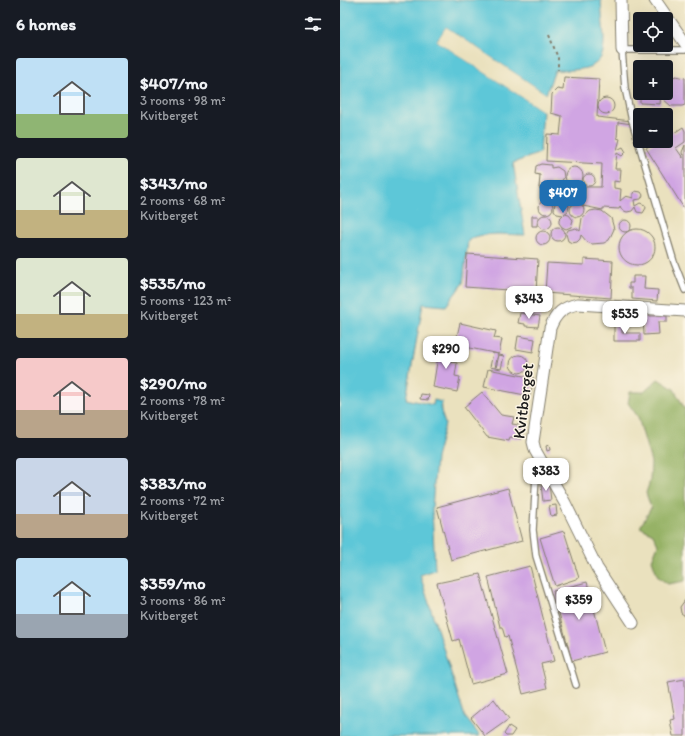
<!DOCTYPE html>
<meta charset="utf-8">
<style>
:root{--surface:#171b24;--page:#20242c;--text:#f1f3f6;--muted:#9ea1a6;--accent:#1f6fb2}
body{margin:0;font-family:Itim,sans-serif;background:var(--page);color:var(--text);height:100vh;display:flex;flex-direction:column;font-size:15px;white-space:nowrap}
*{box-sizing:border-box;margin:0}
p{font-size:13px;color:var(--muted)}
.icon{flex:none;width:22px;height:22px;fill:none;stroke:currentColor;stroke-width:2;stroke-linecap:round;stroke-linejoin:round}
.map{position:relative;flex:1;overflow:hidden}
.details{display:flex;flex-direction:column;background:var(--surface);width:340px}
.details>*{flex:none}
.buttons{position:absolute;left:293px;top:12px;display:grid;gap:8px}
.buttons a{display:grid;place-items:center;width:40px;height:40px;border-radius:4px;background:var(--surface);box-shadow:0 4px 16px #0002;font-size:20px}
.price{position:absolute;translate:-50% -34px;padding:0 9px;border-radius:8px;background:#fff;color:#222;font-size:13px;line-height:26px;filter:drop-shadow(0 1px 2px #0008)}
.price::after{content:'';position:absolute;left:50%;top:24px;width:12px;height:9px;margin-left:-6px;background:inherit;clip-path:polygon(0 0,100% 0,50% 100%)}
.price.selected{background:var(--accent);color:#fff}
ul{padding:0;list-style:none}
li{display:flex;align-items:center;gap:12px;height:100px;padding:0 16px}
li span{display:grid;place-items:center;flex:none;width:112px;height:80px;border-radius:4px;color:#555}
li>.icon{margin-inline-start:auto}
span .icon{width:48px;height:48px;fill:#fffc;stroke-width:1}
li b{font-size:17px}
h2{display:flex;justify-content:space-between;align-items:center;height:48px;padding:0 16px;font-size:17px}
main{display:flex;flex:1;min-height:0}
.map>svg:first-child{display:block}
.forest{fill:#96b266;stroke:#596741}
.water{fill:#5dc7d8;stroke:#3c727a}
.pier{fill:#eae1be}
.building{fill:#d0a5e3}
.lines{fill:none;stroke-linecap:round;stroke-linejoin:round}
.service-casing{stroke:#837e6d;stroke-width:8}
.minor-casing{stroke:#837e6d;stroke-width:13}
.path{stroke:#837e6d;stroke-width:2;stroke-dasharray:3 3;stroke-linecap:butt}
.service{stroke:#fff;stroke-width:5.5}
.minor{stroke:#fff;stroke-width:11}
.labels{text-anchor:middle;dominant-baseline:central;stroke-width:3;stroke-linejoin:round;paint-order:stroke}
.street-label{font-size:17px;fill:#1c1c1c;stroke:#fcf5e5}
</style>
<main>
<section class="details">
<h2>6 homes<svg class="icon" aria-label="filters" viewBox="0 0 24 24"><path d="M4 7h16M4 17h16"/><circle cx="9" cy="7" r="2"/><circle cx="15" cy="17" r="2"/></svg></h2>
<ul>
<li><span style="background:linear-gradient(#bfe0f5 70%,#8fb573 0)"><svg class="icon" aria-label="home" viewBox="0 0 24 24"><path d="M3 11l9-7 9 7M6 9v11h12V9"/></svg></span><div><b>$407/mo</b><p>3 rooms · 98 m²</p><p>Kvitberget</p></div></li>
<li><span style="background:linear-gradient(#dfe7d0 65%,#c2b280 0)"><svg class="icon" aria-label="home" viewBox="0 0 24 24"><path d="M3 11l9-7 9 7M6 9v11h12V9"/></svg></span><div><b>$343/mo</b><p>2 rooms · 68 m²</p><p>Kvitberget</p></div></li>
<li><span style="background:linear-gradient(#dfe7d0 70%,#c2b280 0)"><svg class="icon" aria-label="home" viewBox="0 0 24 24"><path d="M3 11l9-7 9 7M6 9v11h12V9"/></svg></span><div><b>$535/mo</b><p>5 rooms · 123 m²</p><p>Kvitberget</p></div></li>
<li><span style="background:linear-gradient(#f6c9c9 65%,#b9a48a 0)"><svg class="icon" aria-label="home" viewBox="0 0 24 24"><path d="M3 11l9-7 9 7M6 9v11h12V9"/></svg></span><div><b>$290/mo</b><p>2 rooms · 78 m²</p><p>Kvitberget</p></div></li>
<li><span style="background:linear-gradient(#c9d6e8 70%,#b9a48a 0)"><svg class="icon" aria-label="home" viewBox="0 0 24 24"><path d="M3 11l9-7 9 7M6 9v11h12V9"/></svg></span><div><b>$383/mo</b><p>2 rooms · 72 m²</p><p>Kvitberget</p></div></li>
<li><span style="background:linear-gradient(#bfe0f5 70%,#9aa5b1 0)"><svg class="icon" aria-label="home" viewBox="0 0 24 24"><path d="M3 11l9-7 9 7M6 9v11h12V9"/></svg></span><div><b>$359/mo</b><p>3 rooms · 86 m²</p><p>Kvitberget</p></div></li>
</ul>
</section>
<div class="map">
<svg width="345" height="736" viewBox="0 0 345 736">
<rect width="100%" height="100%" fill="#fcf5e5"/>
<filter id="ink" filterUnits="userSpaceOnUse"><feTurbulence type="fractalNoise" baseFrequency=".025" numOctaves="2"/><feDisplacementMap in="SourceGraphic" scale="8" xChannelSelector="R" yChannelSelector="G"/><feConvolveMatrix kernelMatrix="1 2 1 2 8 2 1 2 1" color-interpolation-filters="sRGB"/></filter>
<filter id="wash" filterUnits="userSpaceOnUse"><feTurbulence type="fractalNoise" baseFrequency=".012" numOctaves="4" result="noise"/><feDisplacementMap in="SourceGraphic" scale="16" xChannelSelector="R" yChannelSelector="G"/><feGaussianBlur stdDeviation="0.9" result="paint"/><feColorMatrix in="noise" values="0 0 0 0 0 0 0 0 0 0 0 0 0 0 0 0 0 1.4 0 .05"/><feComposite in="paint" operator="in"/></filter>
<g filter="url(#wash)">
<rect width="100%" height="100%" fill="#eae1be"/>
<!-- forest -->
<path class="forest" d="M318,379L334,389L345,409V581L328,584L318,577L312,560L318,545L313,534L300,527L311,508L306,493L310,481L311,462L298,417L288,403L290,392H304Z"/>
<!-- water -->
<path class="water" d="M0,0H261C263,47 278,73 215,70L206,94L106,27L97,41L203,111L200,153L173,163L185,235C171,235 138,231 128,241L123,283L106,306L83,304L66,399L93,405L94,400L102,402L101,411L105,424L96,458L92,509L95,570L80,575L125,717L140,736H0Z"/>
<!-- pier -->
<path class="pier" d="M106,27L206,94V96L107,30L100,41L203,109V111L97,41Z"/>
<g id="blocks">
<!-- building -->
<path class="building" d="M325,65L330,67L331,70V75L328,79L336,76L345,78V105L342,106H331L323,99L321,93H326V67L317,66Z
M224,77L259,79L257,117L300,122V125L278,122L277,138L280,139L277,150L283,147L286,152L282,156L277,153L275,169H281L280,182L274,181V188L281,189L280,201L286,196L293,198V193L295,191L301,192L303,195L301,199L294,200L295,206L300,203L305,205L306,208L303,213L297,212L295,207L292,211L287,212L282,210L280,206L279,209L263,208V210L243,206L245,187H261L262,164L206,161L207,134L220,135L222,116L211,113L212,94L217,89L223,90Z
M300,93H321L320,104L300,103Z
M258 106a8 8 0 1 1 16 0a8 8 0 1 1-16 0Z
M326,123L334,133L343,127L345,131V142L336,148L343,158L342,152L345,145V210L306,148L314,143L313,141H326V132L328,131Z
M201,164L211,165V168L217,167L223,171L224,177L222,181L217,184L210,182V186L215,185L222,189L223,194L218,201H212L208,198L206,193L207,189L199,188L200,175L195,174L196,166Z
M225 176a9 9 0 1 1 18 0a9 9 0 1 1-18 0Z
M243 180a6 6 0 1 1 12 0a6 6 0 1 1-12 0Z
M225 194a8 8 0 1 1 16 0a8 8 0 1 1-16 0Z
M199 207a7 7 0 1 1 14 0a7 7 0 1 1-14 0Z
M222,200L226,202L229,206L228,211L224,214L229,215L233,220L231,227L226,229L222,227L219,223V219L223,215L217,214L214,210L215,203Z
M230 210a7 7 0 1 1 14 0a7 7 0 1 1-14 0Z
M256,210L262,211L271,218L274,229L269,240L264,243L252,244L247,242L241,235L240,239L237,242L232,243L228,241L226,234L228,230L236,228L240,231L242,218L250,211Z
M198 222a7 7 0 1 1 14 0a7 7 0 1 1-14 0Z
M192,216H198L197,226H192Z
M279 226a6 6 0 1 1 12 0a6 6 0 1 1-12 0Z
M211 234a7 7 0 1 1 14 0a7 7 0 1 1-14 0Z
M279 247a18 18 0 1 1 36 0a18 18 0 1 1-36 0Z
M196 238a7 7 0 1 1 14 0a7 7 0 1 1-14 0Z
M127,254L198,259L196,292L125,287Z
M244,259L273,261L271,298L205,293L207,263L244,265Z
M293,276H305L304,289L318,290L317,301L292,299V288H289V283H293Z
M180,313L200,316L198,327L185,326V324L178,323Z
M303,316H327V322H318L319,334L304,335Z
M120,323L156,331L154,338L162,339L159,354L115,345Z
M274,325H282V333H300V341H274Z
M178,336L195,339L193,352L176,349Z
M107,343L113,344V346L114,347L111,362L117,363L115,376L120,377L117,392L93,387L100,344L106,345Z
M153,353L158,354L155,368L150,367Z
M170 364a9 9 0 1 1 18 0a9 9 0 1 1-18 0Z
M159,355L164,356L161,369L156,368Z
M148,369L194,378L190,396L144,387Z
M142,392L161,415L174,417L172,424L185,426L182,439L170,437L169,441L147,437L124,407Z
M81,394L89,395L88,400L80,399Z
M209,445L210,450L207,451L206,446Z
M209,484L211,500L203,501L201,485Z
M168,488L182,541L111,560L97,507Z
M216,505L217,515L211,516L209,506Z
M224,531L239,578L215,586L200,538Z
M190,566L214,661L201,664L207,688L183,694L168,636L165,637L162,627H160L148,577Z
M140,574L168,674L131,684L119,639L113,641L97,583Z
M247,582L265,652L232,661L213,591Z
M345,600V616L341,613L340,607Z
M345,679V736H333L330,720L335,719L328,682Z
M154,699L169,719L145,736L131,718Z
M169,726L175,730L171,736H166L164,734Z"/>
</g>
</g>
<g filter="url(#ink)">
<use href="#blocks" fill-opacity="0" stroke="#837e6d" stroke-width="1"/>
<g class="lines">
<!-- service casing -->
<g class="service-casing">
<path id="service" d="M292,121L285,88L282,50H345
M293,124L334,262L345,290
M197,458L193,530L196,556L236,685"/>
</g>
<!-- minor casing -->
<g class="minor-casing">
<path id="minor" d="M281,0L282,50
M315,0L345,43
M293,623L257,568L225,503L195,450L193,442L210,328C216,313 223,307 238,304L345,311"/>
</g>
<!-- path -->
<path class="path" d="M209,35L218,58V70"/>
<!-- service -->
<use href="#service" class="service"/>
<!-- minor -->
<use href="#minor" class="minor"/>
</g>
</g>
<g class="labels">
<!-- street labels -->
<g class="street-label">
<text transform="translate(183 401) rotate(-83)">Kvitberget</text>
</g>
</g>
</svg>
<div class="buttons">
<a><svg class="icon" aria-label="locate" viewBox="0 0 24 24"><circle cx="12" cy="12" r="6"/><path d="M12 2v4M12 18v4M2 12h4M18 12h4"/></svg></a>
<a>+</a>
<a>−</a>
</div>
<b class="price selected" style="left:223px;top:214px">$407</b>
<b class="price" style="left:189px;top:320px">$343</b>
<b class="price" style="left:285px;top:335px">$535</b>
<b class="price" style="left:106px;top:370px">$290</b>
<b class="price" style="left:206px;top:492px">$383</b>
<b class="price" style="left:239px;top:621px">$359</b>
</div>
</main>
